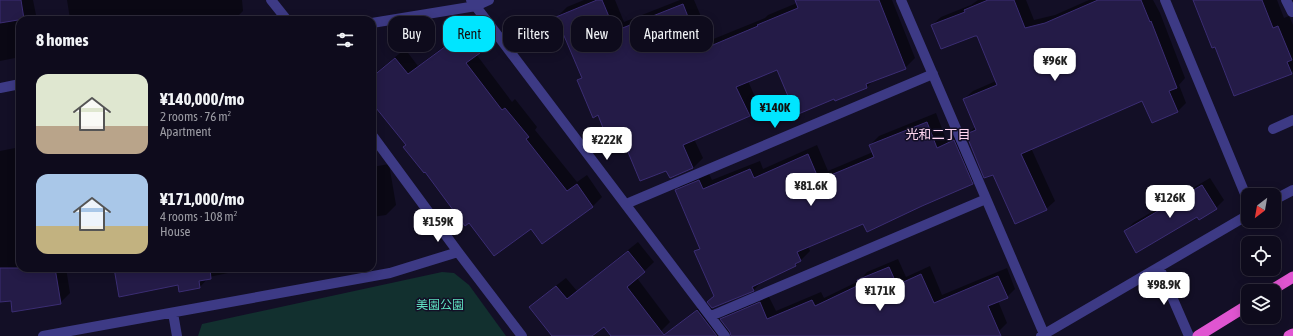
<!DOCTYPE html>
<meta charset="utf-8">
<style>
:root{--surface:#0e0b1c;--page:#171425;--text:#f1f3f6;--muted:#9b9ba3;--line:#2e2b3b;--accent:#00e5ff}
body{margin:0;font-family:"Asap Condensed","Noto Sans JP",sans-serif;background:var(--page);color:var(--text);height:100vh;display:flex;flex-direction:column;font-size:15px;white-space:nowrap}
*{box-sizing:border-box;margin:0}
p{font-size:13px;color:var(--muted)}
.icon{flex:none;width:22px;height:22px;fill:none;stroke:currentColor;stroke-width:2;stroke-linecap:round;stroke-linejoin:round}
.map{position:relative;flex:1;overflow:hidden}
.drawer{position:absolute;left:16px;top:16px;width:360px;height:256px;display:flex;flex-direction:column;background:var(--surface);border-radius:12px;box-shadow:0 2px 10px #0003,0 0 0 1px var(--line)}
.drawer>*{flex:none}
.hud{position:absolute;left:388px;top:16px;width:380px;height:36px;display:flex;gap:8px}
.needle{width:26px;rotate:211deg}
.tools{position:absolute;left:1241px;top:188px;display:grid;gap:8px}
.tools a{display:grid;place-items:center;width:40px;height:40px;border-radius:8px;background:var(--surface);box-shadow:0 2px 10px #0003,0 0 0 1px var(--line);font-size:20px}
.price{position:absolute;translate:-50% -34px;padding:0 9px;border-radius:8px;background:#fff;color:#222;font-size:13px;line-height:26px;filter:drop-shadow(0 1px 2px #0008)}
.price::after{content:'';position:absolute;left:50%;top:24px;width:12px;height:9px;margin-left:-6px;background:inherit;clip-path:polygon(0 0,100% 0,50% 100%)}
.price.active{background:var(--accent);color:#111}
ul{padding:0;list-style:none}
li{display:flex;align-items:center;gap:12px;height:100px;padding:0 20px}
li span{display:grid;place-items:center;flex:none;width:112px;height:80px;border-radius:12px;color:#555}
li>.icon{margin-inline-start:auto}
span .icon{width:48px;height:48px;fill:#fffc;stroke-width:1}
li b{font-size:17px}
h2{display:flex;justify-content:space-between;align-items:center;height:48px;padding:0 20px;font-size:17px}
.tag{padding:0 14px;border-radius:12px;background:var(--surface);box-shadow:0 2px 10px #0003,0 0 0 1px var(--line);font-size:14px;line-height:36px}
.tag.active{background:var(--accent);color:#111}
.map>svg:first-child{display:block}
.green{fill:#12302f}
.shadow{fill:#0007}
.building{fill:#241b47;stroke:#3b2d73}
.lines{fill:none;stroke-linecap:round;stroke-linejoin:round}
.service{stroke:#3d3a85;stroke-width:10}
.minor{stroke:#3d3a85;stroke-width:10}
.trunk{stroke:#e055d1;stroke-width:11}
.labels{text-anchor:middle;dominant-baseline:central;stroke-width:3;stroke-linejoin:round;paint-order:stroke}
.park-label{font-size:12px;fill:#5fe0c0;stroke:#130f26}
.neighbourhood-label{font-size:13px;fill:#ffd6f0;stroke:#130f26}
</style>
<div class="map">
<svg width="1293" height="336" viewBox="0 0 1293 336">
<rect width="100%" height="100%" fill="#130f26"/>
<!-- green -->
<path class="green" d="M442,272L454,273L469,285L506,336H198L202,324Z"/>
<!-- shadow -->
<path class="shadow" d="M0,0H33L37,20H20V57L0,61Z
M67,0H242L243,11L234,20H67L70,19Z
M584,0H615L624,22L680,0H694L711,40L765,18L768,15L797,3L796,0H892L915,58L905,68L874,80L867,87L835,98L777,69L748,81L759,106L749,115L694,139L703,158L693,168L667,170L618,127L599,114L578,81L582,76L557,17L567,7Z
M978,0H1026L1034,20L1055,15L1089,0H1153L1160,13L1185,78L1179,85L1186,103L1178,111L1152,122L1142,100L1031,148L1055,201L1046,209L994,173L967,135L976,126L964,99L973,91L996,81L978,36L932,25L941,17L971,5Z
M1193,0H1277L1284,18L1289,16L1293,25V71L1291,73L1215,46L1213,47Z
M474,24L488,43L476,54L512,102L515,99L537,127L535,130L577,182L587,175L602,197L593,206L542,243L531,227L407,144L372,101V76L405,49L418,66Z
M936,113L946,139L963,131L981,174L972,183L863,222L808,246L810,251L796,265L763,280L754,290L713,307L715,295L696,251L700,247L676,191L685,181L708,172L712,180L760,161L763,169L817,145L828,171L873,152L870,145L879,136Z
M20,147V268H66L70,293L60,303L11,300L0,301V151Z
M389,164L396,205L386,215L372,217V167Z
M1210,178L1224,200L1216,208L1198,216L1125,232L1133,223Z
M638,242L654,262L637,278L670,322L656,336H612L604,325L590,336H553L530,307L540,298L566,278L577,291Z
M898,259L906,277L930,266L942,295L1007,268L1015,289L1007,297L998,301L1007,323L999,331L986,336H663L706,302L726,328L727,327L722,319L730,311L768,295L776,311L821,292L824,298L859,281L867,272Z
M115,268H252L209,277L200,287L178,284Z"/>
<!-- building -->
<path class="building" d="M0,0H21L24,19L0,23Z
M597,0H602L615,31L683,4L701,50L758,26L757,25L798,8L795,0H879L906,69L866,84L867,88L835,101L834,99L796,115L777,70L736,87L750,116L683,145L693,168L670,178L666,171L640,181L618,128L605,133L598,115L593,118L577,80L582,78L556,17Z
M988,0H1014L1025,28L1045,23L1098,0H1141L1150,22L1151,21L1177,88L1169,91L1178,112L1152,123L1142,101L1021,154L1047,210L1015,224L993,175L984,178L966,134L976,130L963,99L997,85L977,36H975L941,49L931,25L965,12L964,10Z
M1193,0H1262L1273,28L1278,26L1292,60L1287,62L1292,74L1234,96L1215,47L1212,48Z
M465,32L480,53L466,63L502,110L505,108L529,137L526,139L567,191L577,184L593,207L542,244L531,229L494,256L469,223L465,226L425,172L424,173L403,147L406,145L372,103V77L395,58L408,74Z
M927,122L937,148L954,140L973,184L922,206L867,232L863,224L797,252L801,261L795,264L796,266L752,287L754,291L712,308L707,302L714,296L694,251L700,249L675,190L699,180L703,189L750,169L754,178L808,154L819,180L874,157L869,145Z
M1202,185L1217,209L1199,220L1197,217L1136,253L1124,231Z
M628,251L645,272L627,287L664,335L697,310L717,336H611L604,327L592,336H552L529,307L556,286L567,299Z
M889,267L897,285L921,274L934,303L998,276L1008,298L988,306L1001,336H731L730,332L720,319L760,302L767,319L812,300L815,306L859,285L857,280Z
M0,268H55L61,304L12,312L11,301L0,302Z
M114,268H210L211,279L199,281L200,288L179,292L178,285L119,297Z"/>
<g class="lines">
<!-- service -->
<path class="service" d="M1286,0L1292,12
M1273,129L1293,120"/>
<!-- minor -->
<path class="minor" d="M271,0L287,20
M471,0L725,336
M901,0L1044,334
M1165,0L1248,201
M372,23L476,6L489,0
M0,88L20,84
M372,135L458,252L522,336
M1274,200L1293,190
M626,204L933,74
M1159,267L1189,336
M173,313L177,336
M711,316L986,199
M43,336L390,273L458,252
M1041,336L1248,215"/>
<!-- trunk -->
<path class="trunk" d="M1270,291L1293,277
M1198,336L1248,305
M1289,336L1293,334"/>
</g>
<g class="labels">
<!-- park labels -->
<g class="park-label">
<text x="440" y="305">美園公園</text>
</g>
<!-- neighbourhood labels -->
<g class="neighbourhood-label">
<text x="938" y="134">光和二丁目</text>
</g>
</g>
</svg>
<div class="tools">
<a><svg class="needle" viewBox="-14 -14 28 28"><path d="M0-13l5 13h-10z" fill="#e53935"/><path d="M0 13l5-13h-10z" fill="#9b9ba3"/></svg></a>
<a><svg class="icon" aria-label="locate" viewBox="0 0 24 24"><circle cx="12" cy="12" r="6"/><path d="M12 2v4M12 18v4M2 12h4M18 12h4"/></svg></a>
<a><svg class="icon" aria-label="layers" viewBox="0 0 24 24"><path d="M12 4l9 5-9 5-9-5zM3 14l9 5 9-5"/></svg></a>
</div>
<b class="price" style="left:1055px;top:82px">¥96K</b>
<b class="price active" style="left:775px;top:129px">¥140K</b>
<b class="price" style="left:607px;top:161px">¥222K</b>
<b class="price" style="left:811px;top:207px">¥81.6K</b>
<b class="price" style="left:1170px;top:219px">¥126K</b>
<b class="price" style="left:438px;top:243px">¥159K</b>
<b class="price" style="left:1164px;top:306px">¥98.9K</b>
<b class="price" style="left:880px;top:312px">¥171K</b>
<div class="hud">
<a class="tag">Buy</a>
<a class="tag active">Rent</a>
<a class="tag">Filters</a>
<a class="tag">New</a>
<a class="tag">Apartment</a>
</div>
<section class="drawer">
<h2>8 homes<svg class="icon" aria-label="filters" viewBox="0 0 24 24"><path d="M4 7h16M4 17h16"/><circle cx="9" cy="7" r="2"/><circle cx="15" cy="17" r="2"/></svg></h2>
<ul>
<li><span style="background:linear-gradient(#dfe7d0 65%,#b9a48a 0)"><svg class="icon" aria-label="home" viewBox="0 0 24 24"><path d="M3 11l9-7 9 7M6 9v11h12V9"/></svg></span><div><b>¥140,000/mo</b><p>2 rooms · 76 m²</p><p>Apartment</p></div></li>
<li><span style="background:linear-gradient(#a9c7e8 65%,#c2b280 0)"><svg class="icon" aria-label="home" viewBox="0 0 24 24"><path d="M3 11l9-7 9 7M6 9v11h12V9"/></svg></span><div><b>¥171,000/mo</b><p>4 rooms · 108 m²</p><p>House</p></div></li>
</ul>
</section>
</div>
